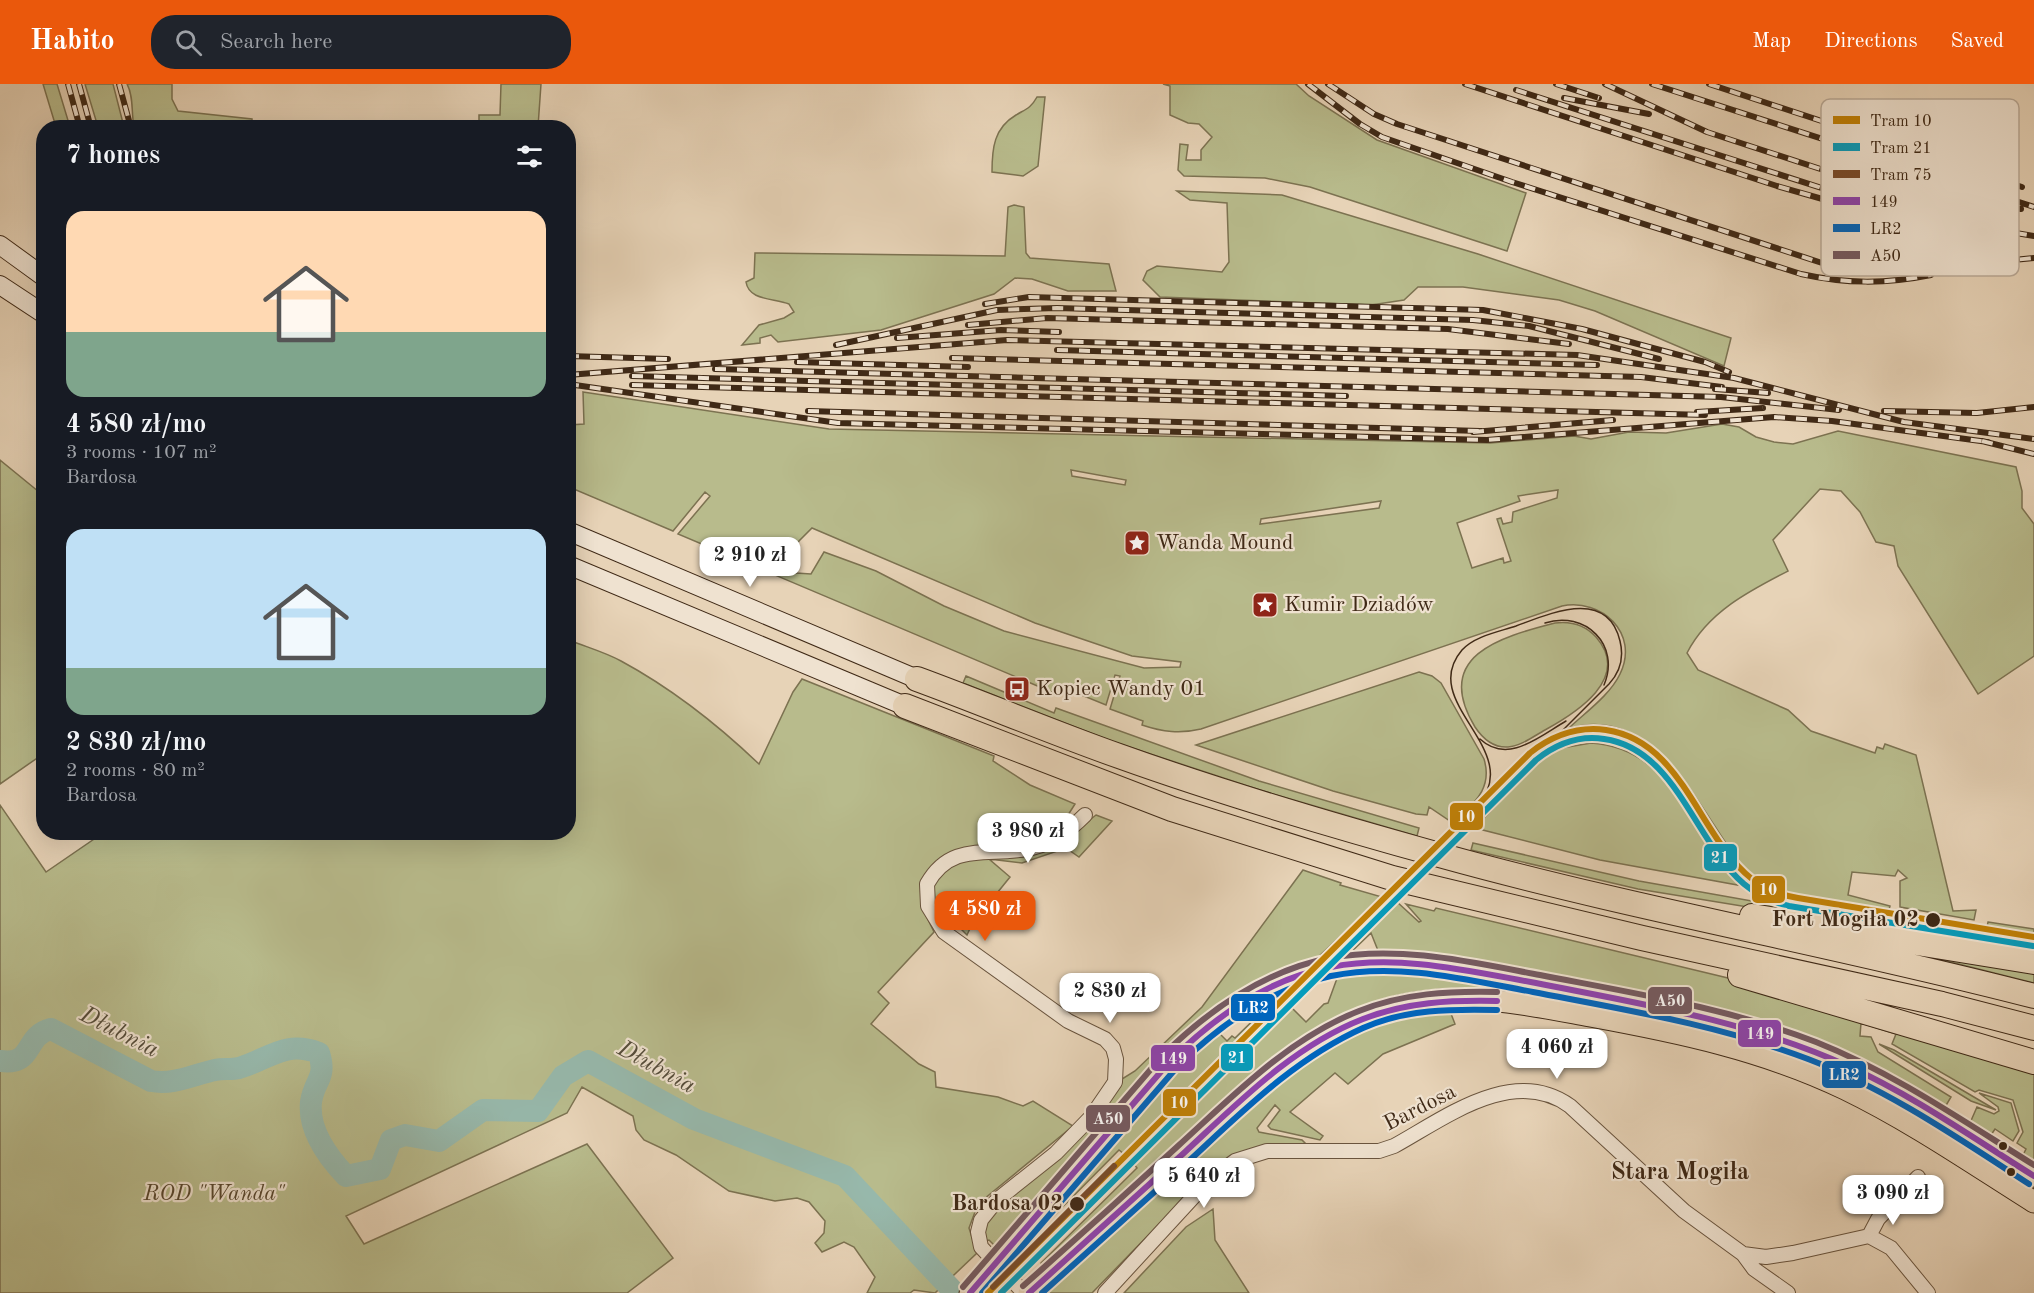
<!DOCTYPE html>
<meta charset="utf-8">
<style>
:root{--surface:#171b24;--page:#20242c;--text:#f1f3f6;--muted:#9ea1a6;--accent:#ea580c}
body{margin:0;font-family:"Old Standard TT",serif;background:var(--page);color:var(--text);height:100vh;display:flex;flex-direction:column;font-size:22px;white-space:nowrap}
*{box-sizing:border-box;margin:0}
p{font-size:20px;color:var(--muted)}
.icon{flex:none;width:33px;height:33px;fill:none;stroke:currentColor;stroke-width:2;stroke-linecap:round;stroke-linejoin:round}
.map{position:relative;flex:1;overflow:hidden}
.sheet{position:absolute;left:36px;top:36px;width:540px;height:720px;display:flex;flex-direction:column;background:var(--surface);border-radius:24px;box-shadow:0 6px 24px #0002}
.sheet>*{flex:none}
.price{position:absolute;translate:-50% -51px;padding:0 14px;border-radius:12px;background:#fff;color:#222;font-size:20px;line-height:39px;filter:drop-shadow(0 2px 3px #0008)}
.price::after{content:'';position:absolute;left:50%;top:36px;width:18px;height:14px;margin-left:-9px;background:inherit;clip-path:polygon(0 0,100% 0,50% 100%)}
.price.current{background:var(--accent);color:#fff}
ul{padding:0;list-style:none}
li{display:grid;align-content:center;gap:12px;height:318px;padding:0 30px}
li span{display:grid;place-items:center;height:186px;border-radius:18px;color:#555}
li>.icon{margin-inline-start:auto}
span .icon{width:108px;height:108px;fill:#fffc;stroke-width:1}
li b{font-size:26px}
h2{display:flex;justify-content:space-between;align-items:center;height:72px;padding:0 30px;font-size:26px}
header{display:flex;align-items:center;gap:36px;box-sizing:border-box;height:84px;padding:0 30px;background:var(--accent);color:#fff}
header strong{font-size:28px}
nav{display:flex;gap:33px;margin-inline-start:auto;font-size:21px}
.search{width:420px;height:54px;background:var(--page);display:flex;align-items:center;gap:15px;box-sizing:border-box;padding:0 21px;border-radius:24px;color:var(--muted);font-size:22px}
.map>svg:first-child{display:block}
.green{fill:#b8bb8c;stroke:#7c7251;stroke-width:1.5;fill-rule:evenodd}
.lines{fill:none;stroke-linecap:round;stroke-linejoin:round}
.river{stroke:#97b8ab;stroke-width:22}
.street-casing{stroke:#69543e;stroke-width:16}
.secondary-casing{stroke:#3f2916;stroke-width:20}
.primary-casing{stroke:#3f2916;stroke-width:23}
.highway-casing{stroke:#3f2916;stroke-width:26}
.street{stroke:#efe2d0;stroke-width:14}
.secondary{stroke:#efe2d0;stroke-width:18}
.primary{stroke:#e7d3b7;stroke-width:21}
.highway{stroke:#e7d3b7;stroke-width:24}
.tram{stroke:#3f2916;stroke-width:1.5}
.rail-casing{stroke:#3f2916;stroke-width:6}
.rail{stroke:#efe2d0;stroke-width:4;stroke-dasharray:11;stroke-linecap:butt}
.bus-1-casing{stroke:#efe2d0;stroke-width:10}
.bus-2-casing{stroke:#efe2d0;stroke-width:10}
.bus-3-casing{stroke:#efe2d0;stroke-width:10}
.bus-1{stroke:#8e44ad;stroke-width:6}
.bus-2{stroke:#0065bd;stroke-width:6}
.bus-3{stroke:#755a61;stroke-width:6}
.tram-1-casing{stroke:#efe2d0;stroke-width:10}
.tram-2-casing{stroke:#efe2d0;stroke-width:10}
.tram-3-casing{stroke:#efe2d0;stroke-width:10}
.tram-1{stroke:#c08007;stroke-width:6}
.tram-2{stroke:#069cbc;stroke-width:6}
.tram-3{stroke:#7a4b2a;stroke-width:6}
.stop-dot{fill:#3f2916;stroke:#efe2d0;stroke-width:2}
.labels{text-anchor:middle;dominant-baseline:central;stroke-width:4.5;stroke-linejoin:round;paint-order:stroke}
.poi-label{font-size:22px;fill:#3f2916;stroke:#efe2d0;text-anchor:start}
.stop-label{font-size:22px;font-weight:bold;fill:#3f2916;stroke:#efe2d0;text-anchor:end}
.street-label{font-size:22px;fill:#3f2916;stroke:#efe2d0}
.park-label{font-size:22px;font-style:italic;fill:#57462e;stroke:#efe2d0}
.water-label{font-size:24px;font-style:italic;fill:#554d3b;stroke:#efe2d0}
.neighbourhood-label{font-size:24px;font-weight:bold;fill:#3f2916;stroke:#efe2d0}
.key{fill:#efe2d0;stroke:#baaa98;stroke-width:1.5}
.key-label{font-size:16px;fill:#3f2916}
.line-badge{stroke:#efe2d0;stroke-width:2}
.badge-label{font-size:16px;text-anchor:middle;font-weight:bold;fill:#fff}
</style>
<header>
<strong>Habito</strong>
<div class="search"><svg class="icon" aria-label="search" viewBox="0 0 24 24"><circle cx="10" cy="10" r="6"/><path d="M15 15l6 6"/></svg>Search here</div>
<nav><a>Map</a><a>Directions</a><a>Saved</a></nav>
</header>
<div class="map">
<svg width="2034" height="1209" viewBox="0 0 2034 1209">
<rect width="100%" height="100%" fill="#e7d3b7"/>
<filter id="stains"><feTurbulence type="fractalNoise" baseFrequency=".00333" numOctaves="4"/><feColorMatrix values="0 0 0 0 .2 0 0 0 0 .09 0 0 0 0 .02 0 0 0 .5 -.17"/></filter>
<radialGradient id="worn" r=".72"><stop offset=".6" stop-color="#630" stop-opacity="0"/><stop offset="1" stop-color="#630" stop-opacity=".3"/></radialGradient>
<!-- green -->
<path class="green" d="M43,0H57L70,43H56Z
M85,0H113L124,43H98Z
M127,0H172V15L178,27L252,35V43H134C131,28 134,13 127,0Z
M501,0H541L538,43H479V31H500Z
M1163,0H1296L1309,12L1377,56L1526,109L1507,167L1310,103L1265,94L1184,92L1178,86L1180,60L1188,61L1186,76H1201V66L1212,53L1199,40L1188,39L1170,31V2Z
M1037,13H1045L1038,82L1023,92L992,88C992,64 994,44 1016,31C1026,25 1031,24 1037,13Z
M1177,107L1282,111L1478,170L1731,254L1724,282L1595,227L1559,216L1463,203H1418L1404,216L1371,221L1160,213L1143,196L1147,187L1157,182L1222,188L1229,178L1227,119L1190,116Z
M1014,121L1024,123L1026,169L1030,174L1109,180L1116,207H1068L1032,195L1015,194L994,210L881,246L778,258L771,251L760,254V259L742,261L759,241L784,234L794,228L789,220C774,214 749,217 746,198L754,194L755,169L1005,172L1008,123Z
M583,308L829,345L1490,359L1574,352L1591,355L1629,348L1666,349L1722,340L1739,343L1756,353L1774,358L1793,360L1838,347L2016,383L2022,407V424L2034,440V572L1978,610L1898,482L1894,462L1876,458L1860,428L1841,407L1820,405L1773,456L1788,487C1749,507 1708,528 1687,569L1698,586L1788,626L1811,647L1875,669L1877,663L1883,665L1885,660L1916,671L1953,827L1976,826L1974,836L1900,823V797L1907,794L1898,786L1895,792L1852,788L1848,811L1890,822L1889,826C1840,818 1774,819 1739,778C1697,722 1656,620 1569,644C1586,628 1610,611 1620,590C1640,549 1601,514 1562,522L1201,645C1180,650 1163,648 1142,641L1143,637L1110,625L1120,592L1115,591L1106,621L1057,601L1054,609L678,450L710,412L705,408L673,447L569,403V341L584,340ZM1071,386L1126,396L1125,401L1072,392ZM1558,406L1557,414L1513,428L1512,438L1503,440L1501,434L1497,435L1511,477L1504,479L1503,474L1472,484L1457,439L1520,417L1518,412ZM1381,417L1379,424L1260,440L1261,435ZM812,444L1035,539L1132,572L1181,578L1180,583L1144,584L1004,547L944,522L876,487L824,468L811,490L796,489L789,480L799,457Z
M0,376L44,412L43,670L0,700Z
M1555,539C1571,537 1585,541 1596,553C1632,594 1576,629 1545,646C1534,652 1521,662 1508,663C1493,664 1483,655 1475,643C1432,572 1500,553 1555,539Z
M569,556C586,563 605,568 621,577C671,604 717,640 759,680L793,608L802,595L994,672L993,677L1030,701L1075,720L1063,739L1020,762L949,769L931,783L922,823L934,848L878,908L889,919L871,940L919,980L935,988L936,1003L998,1013L1023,1022L1033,1017L1073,1042L978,1120L969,1144L977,1169L935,1209L914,1206L910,1209H867L875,1193L854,1163L844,1158L822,1168L815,1159L824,1149L825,1137L809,1118L797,1114L775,1117L729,1107L676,1071L644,1056L636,1046L633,1032L582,1003L567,1029L346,1132L364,1160L587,1060L673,1174L627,1209H0V721L46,788L103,749L568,748Z
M1419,588L1432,592L1441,599L1484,675C1492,701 1478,716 1460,733L1457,731L1450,737L1429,723L1427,731L1416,730L1333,707L1196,661Z
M966,592L1054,629L1056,624L1259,697L1419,744L1417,752L1263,707L1111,657L963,599Z
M1591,659C1675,664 1690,752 1743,802L1600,776L1475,744L1538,676L1562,664Z
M1096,731L1112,737L1079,773L1066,764L1022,779L989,775L1010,793L972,840L967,851L931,815C935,756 996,781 1033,771C1057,764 1077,746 1096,731Z
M1473,759L1639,797L1802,826L1801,830L1898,845V841L2034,864V870L1638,805L1471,766Z
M1303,786L1341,799L1340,801L1382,813L1314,877L1261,898L1013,1151L1008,1146L994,1161L989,1156L985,1157L984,1143L988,1134L1121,1001L1122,995L1135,987L1202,923Z
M1396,817L1419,838L1421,837L1406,820L1434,827L1436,824L1728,894L2034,987V1080L2023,1071L2026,1065L2017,1059L2023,1048L2013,1016L1979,1006L1975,1008L1892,960L1896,950L1861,939L1860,952L1871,953L1878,968L1951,1013L1945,1023L1970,1039L1977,1023L1994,1030L1999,1027L1998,1023L1979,1009L2011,1019L2019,1047L2013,1057L1995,1045L1991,1051L1971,1044L1843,971L1379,869L1371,849L1348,871H1343Z
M1988,838L2034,845V850L1987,843Z
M1915,869L2034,885V899Z
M1365,885L1448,891L1746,951L1863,997L2034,1100V1110L1881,1015L1577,922L1360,926L1046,1185L1041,1179L1137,1084L1133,1079L1288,925H1293L1306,938L1324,920L1328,919L1339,889Z
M1264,916L1216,946L1227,957L1232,952L1235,954L1274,916L1276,918L1124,1070L1119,1066L1024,1162L1022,1160L1127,1036L1213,945Z
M1448,922L1455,940L1383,970L1348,1000L1335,989L1290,1028L1323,1052L1320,1056L1271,1045L1268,1042L1280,1026L1275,1021L1257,1044L1259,1048L1302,1056L1308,1062C1264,1061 1244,1061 1209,1089L1092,1209H1047L1306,971L1358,943Z
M1879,960L1894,966L1996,1026L1971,1017Z
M1213,1125L1215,1156L1249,1209H1124L1186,1143Z"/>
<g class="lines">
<!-- river -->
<path class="river" d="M0,977C35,982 23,952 51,945L151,997C174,1001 192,991 215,986C223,984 231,986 239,984C270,975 284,956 319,969C327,995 314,996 311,1018C308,1046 328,1073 346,1092L380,1085L391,1056L405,1051L439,1057L483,1026L538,1027L563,992L588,977L694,1035L845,1092L955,1209"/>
<!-- street casing -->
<g class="street-casing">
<path id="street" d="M1869,1152L1878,1135L1918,1093
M1743,1170L1766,1173L1793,1169L1869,1152L1891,1164L1928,1209
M1024,1209L981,1163L978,1148L981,1136L997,1116L1056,1069L1091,1033L1115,998L1116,975L1113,964L1105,955L1068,937L944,848L928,822L927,800C953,754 993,775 1035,763C1055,758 1071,745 1085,731
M1105,1209L1208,1097L1235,1077L1267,1067H1379L1394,1062C1445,1034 1513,981 1570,1022L1684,1127L1743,1170L1754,1185L1788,1209"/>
</g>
<!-- secondary casing -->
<g class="secondary-casing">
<path id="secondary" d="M0,161L44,193
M0,201L44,230
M568,447L917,595
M568,481L905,622"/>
</g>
<!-- primary casing -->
<g class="primary-casing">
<path id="primary" d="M970,1209L1171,976C1216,930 1267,896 1331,883C1404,869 1478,889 1549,902C1652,921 1753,938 1848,982C1913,1012 1973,1054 2034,1092
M1029,1209C1087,1158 1144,1106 1201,1054C1240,1018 1279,978 1326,951C1361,931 1401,919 1441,916C1491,912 1541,923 1590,932C1678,948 1764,966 1845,1005C1911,1037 1972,1079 2034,1118"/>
</g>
<!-- highway casing -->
<g class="highway-casing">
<path id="highway" d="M917,595C985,620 1051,648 1119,672C1225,710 1334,742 1443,772C1638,826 1838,861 2034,912
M905,622L1172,725L1392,794L1642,854L1942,920L2034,944
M1752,832L2034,878
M1740,891L2034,978"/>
</g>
<!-- street -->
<use href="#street" class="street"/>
<!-- secondary -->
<use href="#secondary" class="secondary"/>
<!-- primary -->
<use href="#primary" class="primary"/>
<!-- highway -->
<use href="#highway" class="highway"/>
<!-- tram -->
<path class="tram" d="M1545,539C1585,526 1621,561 1604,601
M1480,655C1508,681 1540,652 1566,637
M1476,724C1529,666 1416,620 1462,566C1475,552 1498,548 1516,542C1549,530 1607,503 1620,557C1624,573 1620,588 1609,600L1530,679"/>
<!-- rail casing -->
<g class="rail-casing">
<path id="rail" d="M68,0L80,44
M79,0L91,44
M119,0L131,44
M1308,0L1360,40L1382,53L1512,98L1801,190C1846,200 1886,200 1931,191
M1328,0L1374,30L1397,40L1822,179L1873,186H1910L2034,174
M1465,0L1777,102L1833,118L2034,152
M1556,0L1599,14
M1605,0L1707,48L1977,136
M1652,0L2034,123
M1709,0L2022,103
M1516,6L1856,115
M1564,14L1649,30
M1941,118L2021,125
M985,220L1029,213L1483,226L1582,245L1705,278L1729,288
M968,241L1047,234L1448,245L1569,260
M897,254L1001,246L1059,248
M836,261L997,226L1057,224L1473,236L1529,242L1659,275
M1057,266L1597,281
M568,272L668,275
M952,274L1641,293L1722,303
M797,278L968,283
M715,285L1721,313L1839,326
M568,291L1007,256L1577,271L1734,294L1904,338L2034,355
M632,292L1346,312
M568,300L838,339L1487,356L1774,333L1832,337L1988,358
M632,301L1705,331
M1715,305L1768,309
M808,327L1480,347
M1884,327L1977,329L2034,323
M1697,328L1763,324
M1473,348L1613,336
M1982,357L2034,370"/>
</g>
<!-- rail -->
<use href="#rail" class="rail"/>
<!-- bus-1 casing -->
<g class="bus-1-casing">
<path id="bus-1" d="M970,1209L1171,976C1216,932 1268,895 1331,883C1399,870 1469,887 1536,899C1642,920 1749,937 1848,982C1914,1012 1973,1054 2034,1092
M1029,1209C1081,1162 1133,1115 1185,1068C1238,1019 1293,962 1363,935C1407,918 1450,916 1497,917"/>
</g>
<!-- bus-2 casing -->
<g class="bus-2-casing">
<path id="bus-2" d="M982,1209L1178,982C1221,940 1270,905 1331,892C1398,878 1468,896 1533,908C1626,926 1719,941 1808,975C1887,1005 1958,1054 2029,1100
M1042,1209C1092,1164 1141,1120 1191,1075C1244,1026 1296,974 1363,944C1406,925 1451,925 1497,926"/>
</g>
<!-- bus-3 casing -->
<g class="bus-3-casing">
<path id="bus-3" d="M1023,1202C1075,1156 1127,1109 1178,1062C1233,1012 1289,954 1359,927C1404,909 1449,907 1497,908
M963,1203L1164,970C1210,925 1265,887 1329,874C1400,861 1471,878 1540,891C1633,909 1728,924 1816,958C1894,989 1963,1037 2034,1081"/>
</g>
<!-- bus-1 -->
<use href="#bus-1" class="bus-1"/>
<!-- bus-2 -->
<use href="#bus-2" class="bus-2"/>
<!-- bus-3 -->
<use href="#bus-3" class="bus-3"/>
<!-- tram-1 casing -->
<g class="tram-1-casing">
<path id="tram-1" d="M988,1209L1530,669C1553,651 1577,642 1606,646C1683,657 1698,752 1752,795C1765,806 1781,811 1798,814L2034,853"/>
</g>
<!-- tram-2 casing -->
<g class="tram-2-casing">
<path id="tram-2" d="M1001,1209L1536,676C1556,660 1578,651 1604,655C1676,665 1694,757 1744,800C1757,811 1772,818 1789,822L2033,862"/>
</g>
<!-- tram-3 casing -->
<g class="tram-3-casing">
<path id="tram-3" d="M993,1203L1114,1082"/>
</g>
<!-- tram-1 -->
<use href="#tram-1" class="tram-1"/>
<!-- tram-2 -->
<use href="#tram-2" class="tram-2"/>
<!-- tram-3 -->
<use href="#tram-3" class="tram-3"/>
</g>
<!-- icons -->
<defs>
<g id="sight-square" transform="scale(1.35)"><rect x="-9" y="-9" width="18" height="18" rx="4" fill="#8f2418" stroke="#efe2d0"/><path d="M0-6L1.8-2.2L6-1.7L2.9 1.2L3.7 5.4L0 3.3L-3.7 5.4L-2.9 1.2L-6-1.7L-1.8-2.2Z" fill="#fff"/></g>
<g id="bus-square" transform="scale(1.35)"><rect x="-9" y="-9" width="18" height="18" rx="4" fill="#8f2418" stroke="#efe2d0"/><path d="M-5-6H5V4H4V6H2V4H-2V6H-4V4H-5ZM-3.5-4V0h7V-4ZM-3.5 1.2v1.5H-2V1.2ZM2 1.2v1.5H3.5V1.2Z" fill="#fff"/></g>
</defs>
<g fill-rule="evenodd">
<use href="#sight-square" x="1137" y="459"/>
<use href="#sight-square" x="1265" y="521"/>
<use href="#bus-square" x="1017" y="605"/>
</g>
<!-- markers -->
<g class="stop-dot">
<circle cx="1933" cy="836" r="8"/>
<circle cx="2003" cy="1062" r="5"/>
<circle cx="2011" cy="1088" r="5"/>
<circle cx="1077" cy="1120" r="8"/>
</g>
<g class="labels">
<!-- poi labels -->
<g class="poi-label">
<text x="1156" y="459">Wanda Mound</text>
<text x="1284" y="521">Kumir Dziadów</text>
<text x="1036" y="605">Kopiec Wandy 01</text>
</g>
<!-- stop labels -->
<g class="stop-label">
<text x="1919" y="836">Fort Mogiła 02</text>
<text x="1063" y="1120">Bardosa 02</text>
</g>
<!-- street labels -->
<g class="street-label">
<text transform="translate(1420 1024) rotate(-27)">Bardosa</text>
</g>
<!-- park labels -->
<g class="park-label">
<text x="214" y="1110">ROD "Wanda"</text>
</g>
<!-- water labels -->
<g class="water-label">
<text transform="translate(119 949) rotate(27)">Dłubnia</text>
<text transform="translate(656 984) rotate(29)">Dłubnia</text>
</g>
<!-- neighbourhood labels -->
<g class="neighbourhood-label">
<text x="1680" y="1089">Stara Mogiła</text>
</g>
</g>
<!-- legend -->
<rect x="1821" y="15" width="198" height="177" rx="9" class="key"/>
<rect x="1833" y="32" width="27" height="8" fill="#c08007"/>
<rect x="1833" y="59" width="27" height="8" fill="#069cbc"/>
<rect x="1833" y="86" width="27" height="8" fill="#7a4b2a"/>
<rect x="1833" y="113" width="27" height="8" fill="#8e44ad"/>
<rect x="1833" y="140" width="27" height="8" fill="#0065bd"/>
<rect x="1833" y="167" width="27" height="8" fill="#755a61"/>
<g class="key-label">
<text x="1870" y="42">Tram 10</text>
<text x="1870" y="69">Tram 21</text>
<text x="1870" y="96">Tram 75</text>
<text x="1870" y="123">149</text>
<text x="1870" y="150">LR2</text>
<text x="1870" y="177">A50</text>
</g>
<g class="line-badge">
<rect x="1449" y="718" width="35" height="29" rx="6" fill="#c08007"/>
<rect x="1703" y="759" width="35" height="29" rx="6" fill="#069cbc"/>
<rect x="1751" y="791" width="35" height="29" rx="6" fill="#c08007"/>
<rect x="1647" y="902" width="46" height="29" rx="6" fill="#755a61"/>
<rect x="1230" y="909" width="46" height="29" rx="6" fill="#0065bd"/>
<rect x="1737" y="935" width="45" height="29" rx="6" fill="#8e44ad"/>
<rect x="1220" y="959" width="34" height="29" rx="6" fill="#069cbc"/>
<rect x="1150" y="960" width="46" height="28" rx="6" fill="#8e44ad"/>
<rect x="1821" y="976" width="46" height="29" rx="6" fill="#0065bd"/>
<rect x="1162" y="1004" width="35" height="29" rx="6" fill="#c08007"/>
<rect x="1085" y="1020" width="46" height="29" rx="6" fill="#755a61"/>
</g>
<g class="badge-label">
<text x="1466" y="738">10</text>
<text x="1720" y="779">21</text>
<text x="1768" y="811">10</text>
<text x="1670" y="922">A50</text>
<text x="1253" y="929">LR2</text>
<text x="1760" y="955">149</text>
<text x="1237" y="979">21</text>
<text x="1173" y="980">149</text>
<text x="1844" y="996">LR2</text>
<text x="1179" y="1024">10</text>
<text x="1108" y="1040">A50</text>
</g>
<rect width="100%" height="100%" filter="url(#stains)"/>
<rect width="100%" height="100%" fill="url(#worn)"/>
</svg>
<b class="price" style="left:750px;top:504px">2 910 zł</b>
<b class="price" style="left:1028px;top:780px">3 980 zł</b>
<b class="price current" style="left:985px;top:858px">4 580 zł</b>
<b class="price" style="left:1110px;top:940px">2 830 zł</b>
<b class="price" style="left:1557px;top:996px">4 060 zł</b>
<b class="price" style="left:1204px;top:1125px">5 640 zł</b>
<b class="price" style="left:1893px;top:1142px">3 090 zł</b>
<section class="sheet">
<h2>7 homes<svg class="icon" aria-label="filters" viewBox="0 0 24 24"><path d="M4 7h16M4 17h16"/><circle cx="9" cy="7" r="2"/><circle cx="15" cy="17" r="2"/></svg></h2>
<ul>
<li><span style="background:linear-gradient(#ffd9b3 65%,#7fa58c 0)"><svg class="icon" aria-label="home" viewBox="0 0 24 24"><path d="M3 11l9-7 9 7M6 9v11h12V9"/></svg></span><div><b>4 580 zł/mo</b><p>3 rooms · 107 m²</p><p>Bardosa</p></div></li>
<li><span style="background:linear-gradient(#bfe0f5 75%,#7fa58c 0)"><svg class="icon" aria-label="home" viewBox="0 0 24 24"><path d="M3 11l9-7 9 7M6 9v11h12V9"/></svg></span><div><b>2 830 zł/mo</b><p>2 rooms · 80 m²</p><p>Bardosa</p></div></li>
</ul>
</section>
</div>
